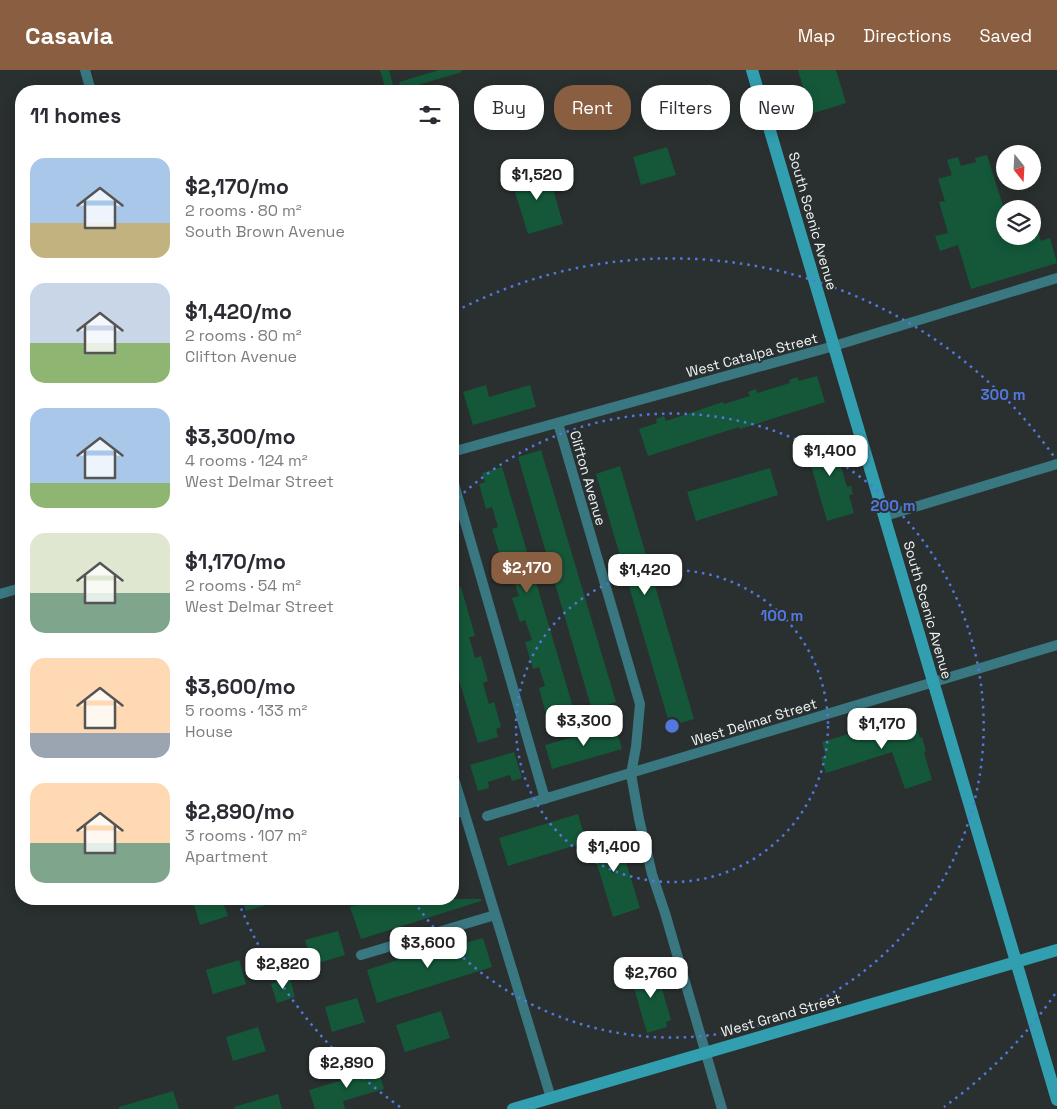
<!DOCTYPE html>
<meta charset="utf-8">
<style>
:root{--surface:#fff;--page:#f7f7f7;--text:#2b2b33;--muted:#7c7c81;--accent:#895e41}
body{margin:0;font-family:"Space Grotesk",sans-serif;background:var(--page);color:var(--text);height:100vh;display:flex;flex-direction:column;font-size:19px;white-space:nowrap}
*{box-sizing:border-box;margin:0}
p{font-size:16px;color:var(--muted)}
.icon{flex:none;width:28px;height:28px;fill:none;stroke:currentColor;stroke-width:2;stroke-linecap:round;stroke-linejoin:round}
.map{position:relative;flex:1;overflow:hidden}
.details{position:absolute;left:15px;top:15px;width:444px;height:820px;display:flex;flex-direction:column;background:var(--surface);border-radius:20px;box-shadow:0 2px 12px #0003}
.details>*{flex:none}
.hud{position:absolute;left:474px;top:15px;width:475px;height:45px;display:flex;gap:10px}
.needle{width:32px;rotate:162deg}
.buttons{position:absolute;left:996px;top:75px;display:grid;gap:10px}
.buttons a{display:grid;place-items:center;width:45px;height:45px;border-radius:50%;background:var(--surface);box-shadow:0 2px 12px #0003;font-size:25px}
.price{position:absolute;translate:-50% -42px;padding:0 11px;border-radius:10px;background:#fff;color:#222;font-size:16px;line-height:32px;filter:drop-shadow(0 1px 2px #0008)}
.price::after{content:'';position:absolute;left:50%;top:30px;width:15px;height:11px;margin-left:-8px;background:inherit;clip-path:polygon(0 0,100% 0,50% 100%)}
.price.selected{background:var(--accent);color:#fff}
ul{padding:0;list-style:none}
li{display:flex;align-items:center;gap:15px;height:125px;padding:0 15px}
li span{display:grid;place-items:center;flex:none;width:140px;height:100px;border-radius:15px;color:#555}
li>.icon{margin-inline-start:auto}
span .icon{width:60px;height:60px;fill:#fffc;stroke-width:1}
li b{font-size:21px}
h2{display:flex;justify-content:space-between;align-items:center;height:60px;padding:0 15px;font-size:21px}
.chip{padding:0 18px;border-radius:20px;background:var(--surface);box-shadow:0 2px 12px #0003;font-size:18px;line-height:45px}
.chip.selected{background:var(--accent);color:#fff}
header{display:flex;align-items:center;gap:30px;box-sizing:border-box;height:70px;padding:0 25px;background:var(--accent);color:#fff}
header strong{font-size:24px}
nav{display:flex;gap:28px;margin-inline-start:auto;font-size:18px}
.map>svg:first-child{display:block}
.building{fill:#145839}
.lines{fill:none;stroke-linecap:round;stroke-linejoin:round}
.street{stroke:#397781;stroke-width:10}
.secondary{stroke:#319fb0;stroke-width:12}
.ring{fill:none;stroke:#5278df;stroke-width:2.5;stroke-dasharray:2.5 5}
.labels{text-anchor:middle;dominant-baseline:central;stroke-width:4;stroke-linejoin:round;paint-order:stroke}
.street-label{font-size:14px;fill:#f1f6f5;stroke:#29302f}
.centre{fill:#5278df;stroke:#29302f;stroke-width:2.5}
.ring-label{font-size:15px;text-anchor:middle;font-weight:bold;fill:#5278df;stroke:#29302f;stroke-width:4;stroke-linejoin:round;paint-order:stroke}
</style>
<header>
<strong>Casavia</strong>
<nav><a>Map</a><a>Directions</a><a>Saved</a></nav>
</header>
<div class="map">
<svg width="1057" height="1039" viewBox="0 0 1057 1039">
<rect width="100%" height="100%" fill="#29302f"/>
<!-- building -->
<path class="building" d="M380,0H389L393,15L385,17Z
M439,0H461L462,2L401,20L399,12Z
M798,0H836L846,33L811,44Z
M667,77L676,105L641,115L633,87Z
M987,85L1005,142V166H1032V150H1035L1041,171L1050,168L1057,193L971,219L958,175L940,181L935,166L948,163L939,132L945,131L938,109L952,105L947,90L958,87L961,96L976,92L975,88Z
M547,98L563,154L528,164L511,109Z
M817,306L825,332L740,359L739,357L648,386L639,359L657,353L656,349L664,346L666,351L723,332L724,334L750,326L748,322L756,319L757,323L790,313L789,310L797,307L799,311Z
M486,315L489,327L530,315L536,337L473,355L463,322Z
M830,364L836,382L840,381L843,389L839,390L847,417L851,416L853,424L849,425L854,443L827,451L804,371Z
M541,380L616,632L592,640L518,387Z
M620,396L694,649L670,656L596,404Z
M502,397L575,644L555,650L553,642L546,644L539,618L545,616L539,597L533,599L525,572L532,570L525,550L520,552L512,528L519,526L512,504L506,506L492,459L498,457L492,437L486,439L479,414L485,412L482,403Z
M770,398L778,425L696,451L687,422Z
M461,517L475,566L469,567L475,588L481,586L488,611L483,613L489,634L494,632L501,657L496,659L498,667L478,673L452,587V519Z
M913,645L920,668L922,667L926,681L924,682L932,710L905,719L892,682L826,703L821,687L826,686L822,672Z
M615,655L622,679L552,699L545,675Z
M514,682L522,708L512,711L510,705L497,709L488,712L489,718L478,721L470,695Z
M578,744L586,772L508,796L499,768Z
M616,760L640,838L613,847L589,768Z
M192,829H222L228,846L200,855Z
M242,829H280V831L246,841Z
M377,829H481V831L361,869L350,837Z
M338,861L345,885L312,895L305,870Z
M483,868L492,897L377,933L367,900L446,874L447,878Z
M239,890L246,914L213,924L206,900Z
M652,893L656,906L658,905L671,950L666,952L667,957L647,963L634,918L640,917L635,898Z
M290,908L295,927L277,933L271,914Z
M357,928L365,952L332,962L325,937Z
M441,941L450,968L405,982L396,955Z
M258,957L266,981L233,991L226,967Z
M377,995L384,1019L343,1031L345,1039H315L309,1020L346,1009L345,1004Z
M173,1021L179,1039H119V1037Z
M278,1024L282,1039H235L234,1037Z"/>
<g class="lines">
<!-- street -->
<path class="street" d="M85,0L91,21
M558,353L640,634L636,677L631,704L639,749L652,804L665,843L722,1039
M452,382L834,276L1057,208
M452,407L545,729
M885,446L1057,394
M0,524L21,518
M452,702L551,1028
M452,744L464,741
M487,746L1057,575
M361,885L495,845"/>
<!-- secondary -->
<path class="secondary" d="M752,0L1057,1030
M513,1039L1057,880"/>
</g>
<!-- distance rings -->
<g class="ring">
<circle cx="672" cy="656" r="156"/>
<path d="M453 433A312 312 0 1 1 413 830"/>
<path d="M1055 924A468 468 0 0 1 944 1037M400 1037A468 468 0 0 1 238 831M456 241A468 468 0 0 1 1055 388"/>
</g>
<g class="labels">
<!-- street labels -->
<g class="street-label">
<text transform="translate(813 151) rotate(74)">South Scenic Avenue</text>
<text transform="translate(752 285) rotate(-15)">West Catalpa Street</text>
<text transform="translate(588 408) rotate(74)">Clifton Avenue</text>
<text transform="translate(928 540) rotate(74)">South Scenic Avenue</text>
<text transform="translate(754 652) rotate(-17)">West Delmar Street</text>
<text transform="translate(781 945) rotate(-16)">West Grand Street</text>
</g>
</g>
<circle cx="672" cy="656" r="8" class="centre"/>
<g class="ring-label">
<text x="1003" y="330">300 m</text>
<text x="893" y="441">200 m</text>
<text x="782" y="551">100 m</text>
</g>
</svg>
<div class="buttons">
<a><svg class="needle" viewBox="-14 -14 28 28"><path d="M0-13l5 13h-10z" fill="#e53935"/><path d="M0 13l5-13h-10z" fill="#7c7c81"/></svg></a>
<a><svg class="icon" aria-label="layers" viewBox="0 0 24 24"><path d="M12 4l9 5-9 5-9-5zM3 14l9 5 9-5"/></svg></a>
</div>
<b class="price" style="left:537px;top:131px">$1,520</b>
<b class="price" style="left:830px;top:407px">$1,400</b>
<b class="price selected" style="left:527px;top:524px">$2,170</b>
<b class="price" style="left:645px;top:526px">$1,420</b>
<b class="price" style="left:584px;top:677px">$3,300</b>
<b class="price" style="left:882px;top:680px">$1,170</b>
<b class="price" style="left:614px;top:803px">$1,400</b>
<b class="price" style="left:428px;top:899px">$3,600</b>
<b class="price" style="left:283px;top:920px">$2,820</b>
<b class="price" style="left:651px;top:929px">$2,760</b>
<b class="price" style="left:347px;top:1019px">$2,890</b>
<div class="hud">
<a class="chip">Buy</a>
<a class="chip selected">Rent</a>
<a class="chip">Filters</a>
<a class="chip">New</a>
</div>
<section class="details">
<h2>11 homes<svg class="icon" aria-label="filters" viewBox="0 0 24 24"><path d="M4 7h16M4 17h16"/><circle cx="9" cy="7" r="2"/><circle cx="15" cy="17" r="2"/></svg></h2>
<ul>
<li><span style="background:linear-gradient(#a9c7e8 65%,#c2b280 0)"><svg class="icon" aria-label="home" viewBox="0 0 24 24"><path d="M3 11l9-7 9 7M6 9v11h12V9"/></svg></span><div><b>$2,170/mo</b><p>2 rooms · 80 m²</p><p>South Brown Avenue</p></div></li>
<li><span style="background:linear-gradient(#c9d6e8 60%,#8fb573 0)"><svg class="icon" aria-label="home" viewBox="0 0 24 24"><path d="M3 11l9-7 9 7M6 9v11h12V9"/></svg></span><div><b>$1,420/mo</b><p>2 rooms · 80 m²</p><p>Clifton Avenue</p></div></li>
<li><span style="background:linear-gradient(#a9c7e8 75%,#8fb573 0)"><svg class="icon" aria-label="home" viewBox="0 0 24 24"><path d="M3 11l9-7 9 7M6 9v11h12V9"/></svg></span><div><b>$3,300/mo</b><p>4 rooms · 124 m²</p><p>West Delmar Street</p></div></li>
<li><span style="background:linear-gradient(#dfe7d0 60%,#7fa58c 0)"><svg class="icon" aria-label="home" viewBox="0 0 24 24"><path d="M3 11l9-7 9 7M6 9v11h12V9"/></svg></span><div><b>$1,170/mo</b><p>2 rooms · 54 m²</p><p>West Delmar Street</p></div></li>
<li><span style="background:linear-gradient(#ffd9b3 75%,#9aa5b1 0)"><svg class="icon" aria-label="home" viewBox="0 0 24 24"><path d="M3 11l9-7 9 7M6 9v11h12V9"/></svg></span><div><b>$3,600/mo</b><p>5 rooms · 133 m²</p><p>House</p></div></li>
<li><span style="background:linear-gradient(#ffd9b3 60%,#7fa58c 0)"><svg class="icon" aria-label="home" viewBox="0 0 24 24"><path d="M3 11l9-7 9 7M6 9v11h12V9"/></svg></span><div><b>$2,890/mo</b><p>3 rooms · 107 m²</p><p>Apartment</p></div></li>
</ul>
</section>
</div>
